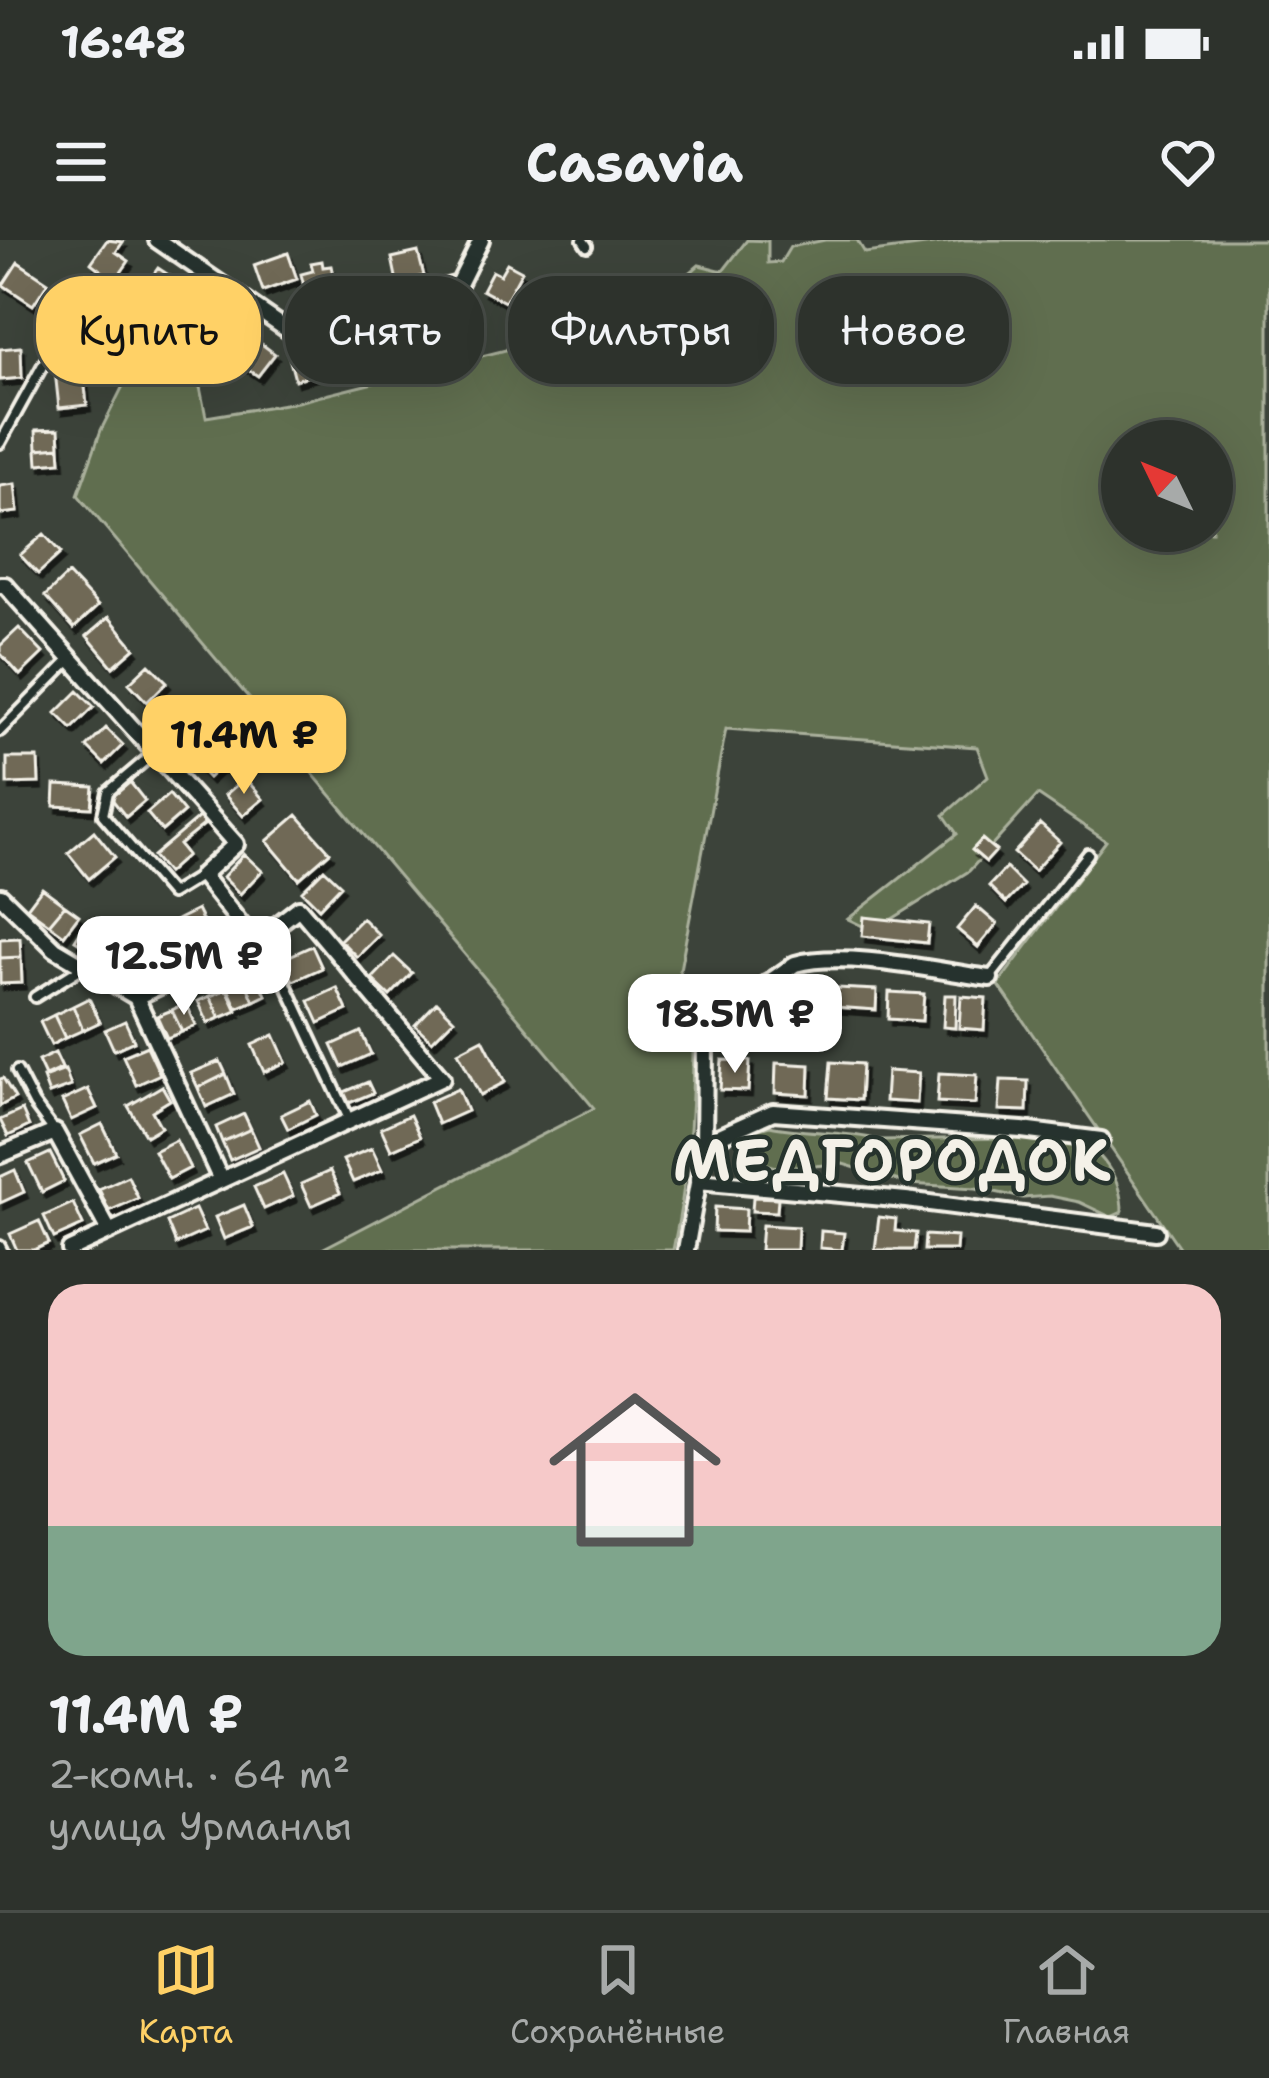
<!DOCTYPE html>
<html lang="ru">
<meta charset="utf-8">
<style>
:root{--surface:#2d322c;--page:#353a34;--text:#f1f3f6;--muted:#a7aaa9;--line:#484d48;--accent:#ffd166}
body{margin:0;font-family:"Shantell Sans",sans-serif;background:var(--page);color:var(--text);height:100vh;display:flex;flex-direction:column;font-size:45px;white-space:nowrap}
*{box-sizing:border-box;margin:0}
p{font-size:39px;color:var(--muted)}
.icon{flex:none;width:66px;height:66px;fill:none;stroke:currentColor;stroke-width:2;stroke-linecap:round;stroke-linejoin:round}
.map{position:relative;height:1010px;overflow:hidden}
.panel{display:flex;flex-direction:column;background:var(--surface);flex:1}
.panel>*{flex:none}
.banner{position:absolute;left:36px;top:36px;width:1197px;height:108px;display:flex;gap:24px}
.needle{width:78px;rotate:313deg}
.tools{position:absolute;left:1101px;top:180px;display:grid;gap:24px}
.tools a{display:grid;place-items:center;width:132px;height:132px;border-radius:50%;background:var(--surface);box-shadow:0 12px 48px #0002,0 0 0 3px var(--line);font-size:60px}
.price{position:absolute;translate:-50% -102px;padding:0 27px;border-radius:24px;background:#fff;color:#222;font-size:39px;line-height:78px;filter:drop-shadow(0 3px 6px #0008)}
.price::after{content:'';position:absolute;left:50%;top:72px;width:36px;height:27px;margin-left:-18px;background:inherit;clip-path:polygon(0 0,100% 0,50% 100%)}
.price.current{background:var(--accent);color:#111}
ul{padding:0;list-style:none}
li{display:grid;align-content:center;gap:24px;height:636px;padding:0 48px}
li span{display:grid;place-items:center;height:372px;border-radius:36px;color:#555}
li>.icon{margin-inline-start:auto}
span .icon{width:216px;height:216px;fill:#fffc;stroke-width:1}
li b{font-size:51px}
.chip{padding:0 42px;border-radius:48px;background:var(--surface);box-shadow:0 12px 48px #0002,0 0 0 3px var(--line);font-size:42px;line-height:108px}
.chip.current{background:var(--accent);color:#111}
.status{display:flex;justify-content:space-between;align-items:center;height:84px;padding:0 60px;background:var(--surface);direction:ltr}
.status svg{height:33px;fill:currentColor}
header{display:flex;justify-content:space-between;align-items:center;height:156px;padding:0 48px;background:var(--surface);font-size:54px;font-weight:700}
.tab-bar{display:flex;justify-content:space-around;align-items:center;height:168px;border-top:3px solid var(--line);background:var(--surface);font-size:33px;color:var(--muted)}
.tab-bar a{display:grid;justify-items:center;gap:6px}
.tab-bar .current{color:var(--accent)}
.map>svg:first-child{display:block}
.green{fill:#606e4f;stroke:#aab09c;stroke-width:3;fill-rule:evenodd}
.building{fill:#6f6957;stroke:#f4f1e8;stroke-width:3;filter:url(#shadow)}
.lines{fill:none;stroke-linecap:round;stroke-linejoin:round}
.lane-casing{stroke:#f4f1e8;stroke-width:16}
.street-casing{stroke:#f4f1e8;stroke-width:22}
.lane{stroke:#26332d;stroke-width:8}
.street{stroke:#26332d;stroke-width:14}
.labels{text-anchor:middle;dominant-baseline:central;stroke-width:9;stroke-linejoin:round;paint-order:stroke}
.district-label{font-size:57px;font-weight:bold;letter-spacing:3px;fill:#f4f1e8;stroke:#26332d}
</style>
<div class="status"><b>16:48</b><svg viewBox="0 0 49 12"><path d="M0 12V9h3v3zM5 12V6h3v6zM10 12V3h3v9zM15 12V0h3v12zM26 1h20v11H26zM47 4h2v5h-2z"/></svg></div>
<header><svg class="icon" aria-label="menu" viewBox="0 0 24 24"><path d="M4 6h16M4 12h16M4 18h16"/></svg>Casavia<svg class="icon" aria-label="heart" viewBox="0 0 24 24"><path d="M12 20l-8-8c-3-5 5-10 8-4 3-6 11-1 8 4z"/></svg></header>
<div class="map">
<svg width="1269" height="1010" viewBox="0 0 1269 1010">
<defs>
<filter id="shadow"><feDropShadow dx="3.5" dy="6" stdDeviation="0" flood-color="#0009"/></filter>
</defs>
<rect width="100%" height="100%" fill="#3c433a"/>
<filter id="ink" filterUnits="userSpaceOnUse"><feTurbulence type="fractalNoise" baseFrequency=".00833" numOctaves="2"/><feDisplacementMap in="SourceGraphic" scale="24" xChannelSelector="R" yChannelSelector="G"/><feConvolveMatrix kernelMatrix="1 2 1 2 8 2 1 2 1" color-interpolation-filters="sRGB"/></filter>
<g filter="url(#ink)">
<!-- green -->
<path class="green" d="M747,0L768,1V23L781,22L790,7L825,0H857L865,13L964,0H1269V1010H1181L998,744L1106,601L1038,555L969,631L873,691L848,679L957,594L944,575L988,536L977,507L726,489L670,782L693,789C694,865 689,935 673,1010H320L594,868L78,255L101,190L125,142L59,87L124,90L200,147L206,177L297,162L506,110L550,42L635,80L699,25L723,31ZM1122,201H1212V291H1122Z
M770,886C806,894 843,890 879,900L1070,897C1101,908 1122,939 1122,972L1111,977L1079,962L1050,956L1023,958L976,948L909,944L843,924L780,928L758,922L748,908L747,892Z"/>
<!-- building -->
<path class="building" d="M107,0L123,2L116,12L129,21L115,41L91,23Z
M418,12L424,36L397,42L392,18Z
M288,13L297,39L263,51L254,25Z
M322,21L323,27L331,26L339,60L309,67L301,34L313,31L311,23Z
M18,22L48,42L33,65L3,45Z
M507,23L522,31L505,62L482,50L492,31L500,35Z
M158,28L179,42L162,66L141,52Z
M622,34L643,44L632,65L612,54Z
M466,66L474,95L441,104L439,95L448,93L442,73Z
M205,74L223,87L207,110L189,97Z
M424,76L433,108L394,118L385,87Z
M369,92L376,118L342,127L335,100Z
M259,102L275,114L258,136L242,125Z
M316,105L323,132L295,140L288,113Z
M21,107L22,138L0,140V109Z
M83,129L87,165L59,168L55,131Z
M59,189L60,207L37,209L36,190Z
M60,207L61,222L38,224L37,209Z
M15,244L18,272L0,274V246Z
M44,294L61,313L38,334L20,315Z
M68,334L98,366L74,388L45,356Z
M109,377L135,408L113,427L87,396Z
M19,388L43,413L20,435L0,413V406Z
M149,424L167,442L147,462L129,443Z
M78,451L94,467L72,489L56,473Z
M175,468L191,484L170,505L154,488Z
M106,488L123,505L104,524L87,507Z
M212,499L230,518L208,538L190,519Z
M7,518H38L39,543L7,544Z
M245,538L263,559L243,576L225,555Z
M130,542L145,561L126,577L111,558Z
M55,545L94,547L92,568L54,566Z
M169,554L184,572L162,591L147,573Z
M297,575L330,612L299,639L267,601Z
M199,577L205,584L179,605L187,615L167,633L153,616Z
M1040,584L1060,602L1034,631L1014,613Z
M94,591L115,617L89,639L68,613Z
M982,599L996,611L986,622L972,610Z
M244,614L262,631L240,654L223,637Z
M1006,628L1023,645L1006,663L989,646Z
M324,629L341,645L319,668L302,651Z
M42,648L65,665L49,684L27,668Z
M65,665L79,675L64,695L49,684Z
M976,666L997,684L978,707L957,689Z
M197,670L209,694L190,703L179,679Z
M864,677L929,684L927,703L862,696Z
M362,678L379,695L357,717L340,700Z
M88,679L103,688L91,710L75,700Z
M179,679L190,703L175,711L164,687Z
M159,684L175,716L163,722L148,690Z
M103,688L117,696L105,718L91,710Z
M117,696L135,708L123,729L105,718Z
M20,698L21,717L0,718V699Z
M151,700L160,721L142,728L135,708Z
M312,706L322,728L293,741L283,719Z
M394,716L412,733L390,756L372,739Z
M21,717L22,743L0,744V718Z
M256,733L266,755L254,761L244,739Z
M244,739L254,761L237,768L227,746Z
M785,747L818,749L816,776L784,774Z
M337,748L347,770L319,783L309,761Z
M836,748L877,750L876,770L835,767Z
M227,749L237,771L220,778L210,756Z
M889,752L924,754L922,781L888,779Z
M945,755H956L955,788L943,787Z
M210,756L220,778L208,783L198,761Z
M961,756L986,758L984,790L959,788Z
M89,758L100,782L83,790L73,766Z
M437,762L454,779L432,801L415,785Z
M186,763L196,785L182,792L172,770Z
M73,766L83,790L65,798L54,775Z
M172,770L182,792L167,798L157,776Z
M54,775L65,798L51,805L40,782Z
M740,778L767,780L766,793L739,792Z
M125,781L134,801L114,810L105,790Z
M361,792L371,814L342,827L332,805Z
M274,795L286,822L264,832L252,805Z
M483,799L505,842L480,855L458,812Z
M147,806L160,834L136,845L123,816Z
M55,813L62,828L45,836L38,821Z
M722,820L750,821L748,851L720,850Z
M220,821L226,834L198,848L191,833Z
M831,822L862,824L860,860L828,858Z
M776,823L810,825L809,855L775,853Z
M65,830L71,846L49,854L43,838Z
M887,831L919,833L917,863L885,861Z
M939,833L977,835L975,864L937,862Z
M226,834L234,854L206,867L198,848Z
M3,838L15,858L0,866V839Z
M1001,840L1028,841L1027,871L999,870Z
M368,842L373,853L349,863L344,852Z
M162,846L170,860L152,871L161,887L146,896L128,866Z
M88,849L97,868L71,880L62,861Z
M458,849L467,871L438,884L429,862Z
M310,861L316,875L288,889L281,875Z
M22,870L29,886L8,896L0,880Z
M244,874L251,889L222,902L216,887Z
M410,875L420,897L391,910L381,888Z
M102,884L116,913L94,923L80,895Z
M251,889L259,907L230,920L222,902Z
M176,900L190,928L169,939L154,911Z
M372,908L382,930L353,942L343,920Z
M50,913L64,941L42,952L28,923Z
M15,930L24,952L0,963V937Z
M330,931L340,953L311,966L301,944Z
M283,934L293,956L264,969L254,947Z
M128,936L138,958L109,971L99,949Z
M753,957L778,958L777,972L752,971Z
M73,963L83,985L54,998L44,976Z
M244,965L253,987L224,999L215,977Z
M715,967L746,969L745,992L714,991Z
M195,969L205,991L176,1004L167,982Z
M879,977L896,979L895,991L916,993L914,1010H875Z
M39,981L49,1003L34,1010H17L10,994Z
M762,985L798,987L797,1010H760Z
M821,991L844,993L842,1010L820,1008Z
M925,995L957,997L956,1010H924Z"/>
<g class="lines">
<!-- lane casing -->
<g class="lane-casing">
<path id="lane" d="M583,0L587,6
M0,203L56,101
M0,491L70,420
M153,514L108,552L103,575L171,654L202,635
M256,704L285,742L350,881
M991,736L1088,614
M35,757L83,727
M17,831L34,864L54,891
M0,1006L2,1010"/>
</g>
<!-- street casing -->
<g class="street-casing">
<path id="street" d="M157,0L286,89L459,44L481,0
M0,345H5L236,604L202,635L255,702L299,668L442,838L70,1010
M1,656L55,709L136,757L255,702
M136,757L221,940
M686,795L710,788
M704,910L720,896L773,872L1022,890L1101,900
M0,915L55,892L109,991
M698,941L906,960L1156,992
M686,1010L704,910L705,802L710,788L717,779L795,724C845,710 937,731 990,738"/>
</g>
<!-- lane -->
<use href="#lane" class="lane"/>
<!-- street -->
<use href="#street" class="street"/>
</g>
</g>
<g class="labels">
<!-- district labels -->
<g class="district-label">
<text x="893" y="920">МЕДГОРОДОК</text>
</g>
</g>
</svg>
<div class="tools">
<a><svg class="needle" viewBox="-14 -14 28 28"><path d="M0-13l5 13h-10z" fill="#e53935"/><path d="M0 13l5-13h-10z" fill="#a7aaa9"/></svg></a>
</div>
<b class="price current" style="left:244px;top:557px">11.4M ₽</b>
<b class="price" style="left:184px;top:778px">12.5M ₽</b>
<b class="price" style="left:735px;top:836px">18.5M ₽</b>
<div class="banner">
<a class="chip current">Купить</a>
<a class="chip">Снять</a>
<a class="chip">Фильтры</a>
<a class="chip">Новое</a>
</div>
</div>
<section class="panel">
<ul>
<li><span style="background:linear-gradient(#f6c9c9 65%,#7fa58c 0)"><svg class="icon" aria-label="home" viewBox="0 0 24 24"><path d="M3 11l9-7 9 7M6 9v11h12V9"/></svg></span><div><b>11.4M ₽</b><p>2-комн. · 64 m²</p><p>улица Урманлы</p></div></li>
</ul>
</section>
<nav class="tab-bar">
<a class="current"><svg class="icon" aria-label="map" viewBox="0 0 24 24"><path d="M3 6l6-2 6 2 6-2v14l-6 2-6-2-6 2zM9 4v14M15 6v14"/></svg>Карта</a>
<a><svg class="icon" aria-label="saved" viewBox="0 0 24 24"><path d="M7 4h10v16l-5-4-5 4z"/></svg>Сохранённые</a>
<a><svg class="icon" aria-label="home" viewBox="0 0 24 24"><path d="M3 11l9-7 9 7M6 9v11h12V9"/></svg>Главная</a>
</nav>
